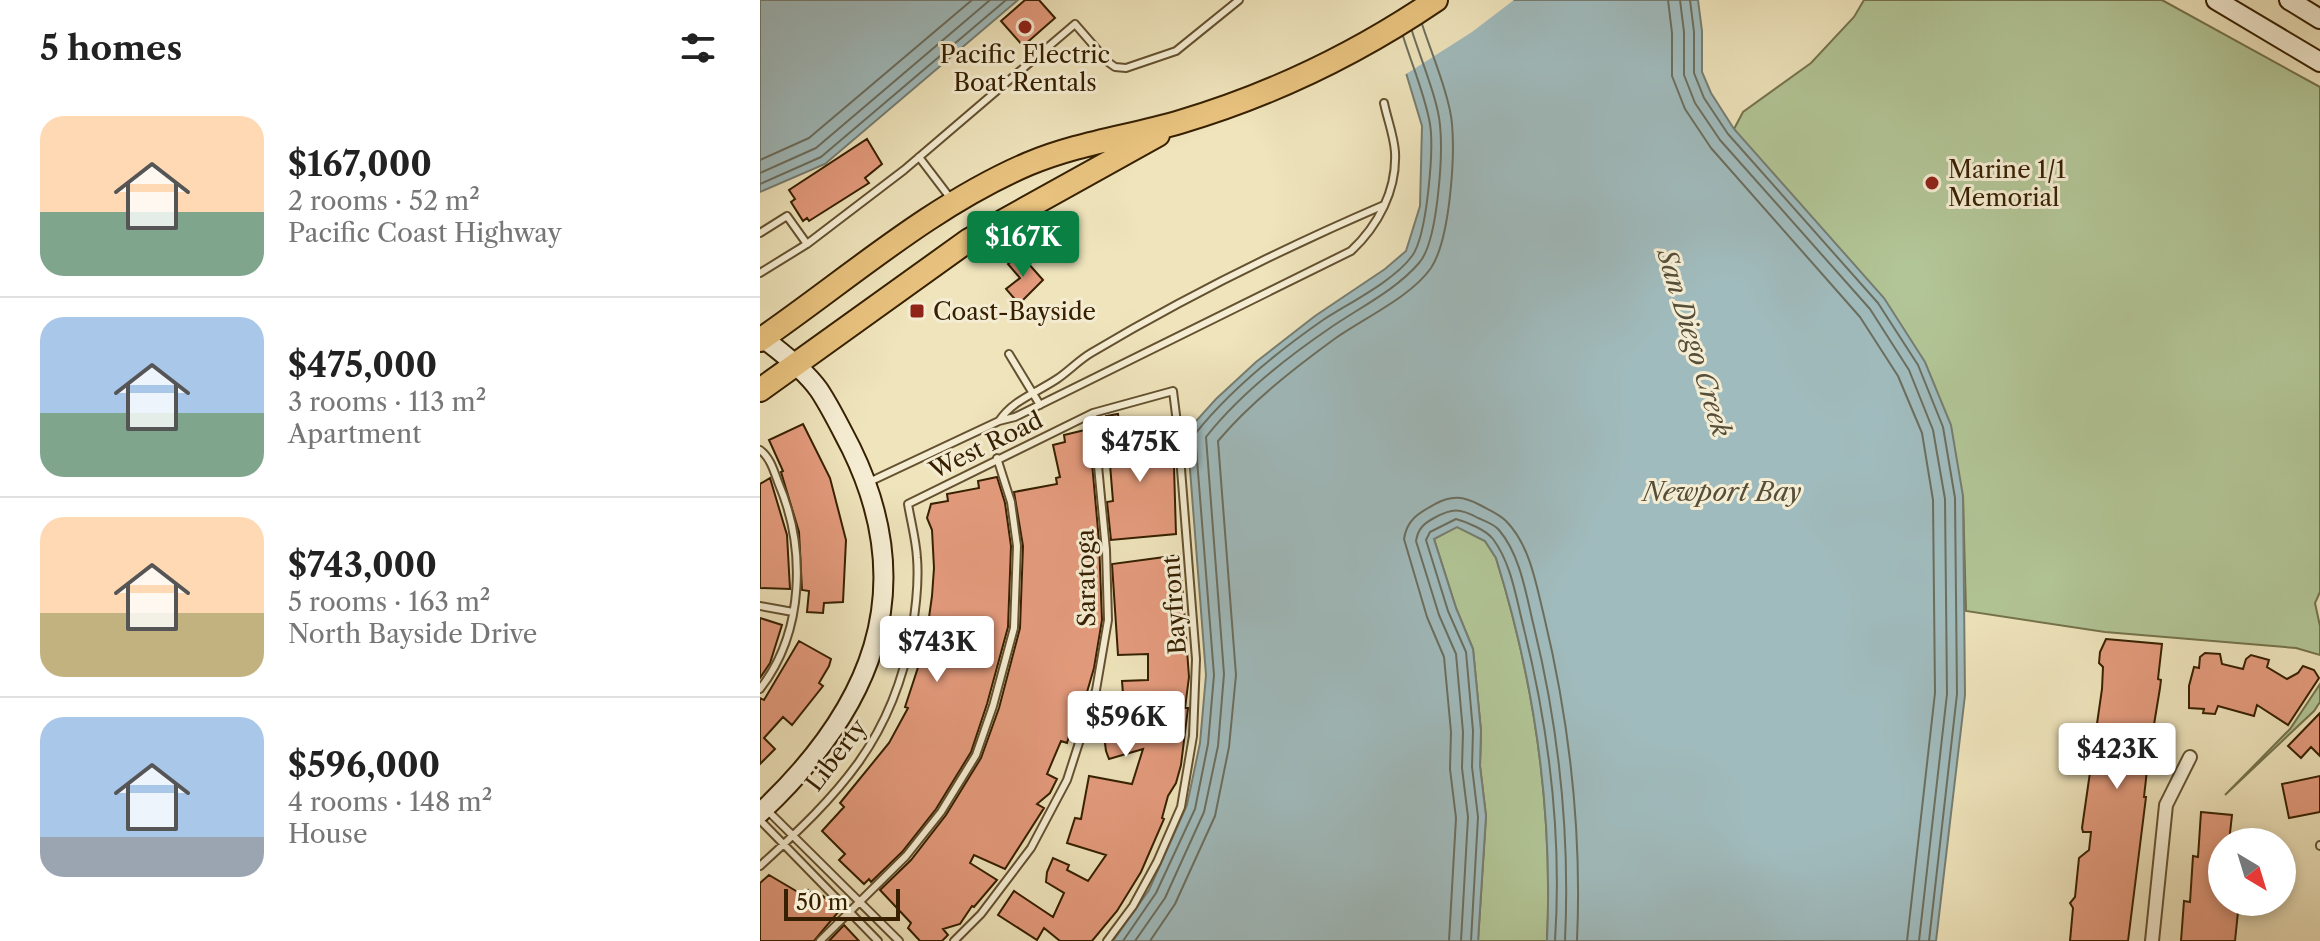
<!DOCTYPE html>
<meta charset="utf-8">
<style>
:root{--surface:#fff;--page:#f2f2f2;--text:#222;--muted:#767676;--line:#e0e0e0;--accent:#0b8043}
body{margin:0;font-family:"Libre Caslon Text",serif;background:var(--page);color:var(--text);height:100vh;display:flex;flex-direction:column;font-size:30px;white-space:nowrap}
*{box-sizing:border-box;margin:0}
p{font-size:26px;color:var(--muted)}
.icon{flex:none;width:44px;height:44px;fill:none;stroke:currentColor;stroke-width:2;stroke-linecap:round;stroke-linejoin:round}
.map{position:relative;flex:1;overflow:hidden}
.drawer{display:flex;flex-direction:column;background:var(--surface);width:760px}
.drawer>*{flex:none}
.needle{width:52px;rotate:142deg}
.tools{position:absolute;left:1448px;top:828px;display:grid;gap:16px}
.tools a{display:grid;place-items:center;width:88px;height:88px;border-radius:50%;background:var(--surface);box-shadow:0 4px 12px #0003;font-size:40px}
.scale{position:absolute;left:24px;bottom:20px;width:116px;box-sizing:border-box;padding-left:8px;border:4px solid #362000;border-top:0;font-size:22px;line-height:28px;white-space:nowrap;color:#362000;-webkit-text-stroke:6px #f5edd3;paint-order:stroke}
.price{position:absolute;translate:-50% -68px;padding:0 18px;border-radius:8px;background:#fff;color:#222;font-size:26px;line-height:52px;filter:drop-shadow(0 2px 4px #0008)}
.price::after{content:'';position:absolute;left:50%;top:48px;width:24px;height:18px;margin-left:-12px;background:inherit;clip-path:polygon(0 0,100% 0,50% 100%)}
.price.selected{background:var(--accent);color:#fff}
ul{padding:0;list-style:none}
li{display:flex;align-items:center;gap:24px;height:200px;padding:0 40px}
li+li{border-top:2px solid var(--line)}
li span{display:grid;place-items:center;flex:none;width:224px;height:160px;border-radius:24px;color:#555}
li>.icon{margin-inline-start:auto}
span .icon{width:96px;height:96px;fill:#fffc;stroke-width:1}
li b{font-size:34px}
h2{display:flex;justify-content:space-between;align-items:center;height:96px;padding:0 40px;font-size:34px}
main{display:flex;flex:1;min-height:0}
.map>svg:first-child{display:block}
.green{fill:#b2c596;stroke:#74724b;stroke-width:2}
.water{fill:#a0bbbd;stroke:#767d71;stroke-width:2}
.pier{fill:#efe4bc}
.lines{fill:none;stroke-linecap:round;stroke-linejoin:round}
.shore{stroke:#6b6e5e;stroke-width:2}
.building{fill:#e49b7d;stroke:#362000;stroke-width:2}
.lane-casing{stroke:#64512f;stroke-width:10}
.street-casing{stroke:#64512f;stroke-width:16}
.secondary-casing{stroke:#362000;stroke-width:22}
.highway-casing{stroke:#362000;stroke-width:26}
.lane{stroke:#f5edd3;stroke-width:6}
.street{stroke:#f5edd3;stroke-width:12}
.secondary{stroke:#f5edd3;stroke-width:18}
.highway{stroke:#e8c27e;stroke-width:22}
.poi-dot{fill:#8f2418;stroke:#f5edd3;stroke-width:3}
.labels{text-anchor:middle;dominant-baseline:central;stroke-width:6;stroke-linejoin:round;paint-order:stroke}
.poi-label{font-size:24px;fill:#362000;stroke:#f5edd3;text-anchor:start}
.street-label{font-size:24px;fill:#362000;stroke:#f5edd3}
.water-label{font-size:26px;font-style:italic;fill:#564e39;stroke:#f5edd3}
</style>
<main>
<section class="drawer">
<h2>5 homes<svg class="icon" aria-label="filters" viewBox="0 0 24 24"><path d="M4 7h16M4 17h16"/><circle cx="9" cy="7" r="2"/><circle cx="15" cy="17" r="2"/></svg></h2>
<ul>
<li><span style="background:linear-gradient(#ffd9b3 60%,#7fa58c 0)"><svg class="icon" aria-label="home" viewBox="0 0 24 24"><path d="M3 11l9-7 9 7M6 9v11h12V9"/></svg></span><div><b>$167,000</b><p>2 rooms · 52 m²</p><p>Pacific Coast Highway</p></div></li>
<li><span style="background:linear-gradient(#a9c7e8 60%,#7fa58c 0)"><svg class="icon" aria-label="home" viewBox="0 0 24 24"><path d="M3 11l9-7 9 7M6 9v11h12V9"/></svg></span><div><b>$475,000</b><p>3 rooms · 113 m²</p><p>Apartment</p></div></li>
<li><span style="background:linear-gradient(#ffd9b3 60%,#c2b280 0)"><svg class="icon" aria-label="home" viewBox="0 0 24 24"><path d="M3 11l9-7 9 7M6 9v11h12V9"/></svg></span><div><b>$743,000</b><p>5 rooms · 163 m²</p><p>North Bayside Drive</p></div></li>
<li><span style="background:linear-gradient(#a9c7e8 75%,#9aa5b1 0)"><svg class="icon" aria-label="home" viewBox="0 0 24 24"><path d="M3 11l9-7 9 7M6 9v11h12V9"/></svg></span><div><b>$596,000</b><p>4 rooms · 148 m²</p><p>House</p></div></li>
</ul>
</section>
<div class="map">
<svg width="1560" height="941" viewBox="0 0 1560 941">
<rect width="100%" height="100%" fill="#efe4bc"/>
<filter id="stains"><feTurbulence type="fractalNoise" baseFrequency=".0025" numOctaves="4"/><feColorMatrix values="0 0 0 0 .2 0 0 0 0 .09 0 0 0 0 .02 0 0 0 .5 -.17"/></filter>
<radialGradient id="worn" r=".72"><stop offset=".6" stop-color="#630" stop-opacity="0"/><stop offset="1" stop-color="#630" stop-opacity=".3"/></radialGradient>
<!-- green -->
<path class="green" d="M1104,0H1402L1560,87V592L1555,603L1560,626V655L1536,648L1345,632L1206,611L1203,496L974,129L983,112L1051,63L1094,17Z
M697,526L725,541L736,558C775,683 793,811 787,941H718L726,816L720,766L721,731L713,649L696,608L674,539Z
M1560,684V702L1554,711L1465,795L1530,729Z"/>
<!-- water -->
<path class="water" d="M0,0H258L65,164L0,192Z
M624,0H938L942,31V72L951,93L974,129L1124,298L1165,362L1191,425L1203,496L1205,695L1176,941H787C793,811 775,683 736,558L725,541L697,527L674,539L696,608L713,649L721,731L720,766L726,816L718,941H353L389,890L427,805L440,743L446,675L427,431L456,399L496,362L555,316L625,269L646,251L660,206L662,126Z"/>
<!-- pier -->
<path class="pier" d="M620,0H754L712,32L643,76Z"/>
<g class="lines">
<!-- shore -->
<path class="shore" d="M908,0L912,33V76L925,109L951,148L1100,317L1138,376L1162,433L1173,500L1175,693L1147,941
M920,0L924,32V75L935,103L960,140L1110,309L1149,370L1173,430L1185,499L1187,694L1159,941
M930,0L934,32V73L944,98L968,134L1118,303L1158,365L1183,427L1195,498L1197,694L1169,941
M0,160L49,138L212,0
M0,173L56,148L230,0
M0,184L61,157L246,0
M363,941L396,893L435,809L448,744L454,675L435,434C470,390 517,352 563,320C589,303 634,281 652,256C667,236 674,150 670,124C665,95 652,65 643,36
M375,941L405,898L444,812L458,746L464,674L446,437C479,395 526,358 570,328C599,308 636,290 659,263C678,242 683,154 680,125C678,100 660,57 652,31
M390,941L415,904L455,816L469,747L476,675L458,441C490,403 532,370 573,340C602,319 651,297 671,268C690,239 695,158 692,124C690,97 671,52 662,24
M689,941L696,818L690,769L691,732L684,657L667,617L644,539C647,519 659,513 675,504C692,495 703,496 720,505C729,510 739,514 746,521C770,545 776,584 784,616C810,724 822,830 817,941
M701,941L708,817L702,768L703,732L696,654L679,615L656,541C658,529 663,524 674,518C692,508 700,508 718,518C725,521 734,524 739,530C761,556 766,595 774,627C799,729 810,835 805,941
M711,941L718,817L712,767L713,731L706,652L688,611L666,540L670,532L696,519C707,522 726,530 733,539C751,563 756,597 763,625C789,728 802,835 795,941"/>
</g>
<!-- building -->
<path class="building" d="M265,0H279L295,18L263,46L241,21Z
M107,139L122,164L105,178L109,183L49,221L47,218L43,221L31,202L35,199L29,190Z
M260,254L283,280L259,304L246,289L260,278L248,264Z
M358,414L359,421L362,420L363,433L406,431L408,467H414L416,534L351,540L347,502L353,501L346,416Z
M43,424L70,478L86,540L83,602L64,603L63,613L47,612L49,591L42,590L39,532L21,472L23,471L9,440Z
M325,430L331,452L339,541L342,620L334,668L325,699L321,707L318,706L307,743L301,741L287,774L297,779L290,793L277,804L284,808L245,869L214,855L210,863L237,880L214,907L212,906L200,924L183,929L188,935L182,941H160L148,928L151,923L120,890L151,860L186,815L221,758L239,708L260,628L263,546L254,492L297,484L296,478L300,477L293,445L305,442L304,435Z
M237,477L245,503L251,546L248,627L227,704L211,752L176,809L142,852L111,882L109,879L104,884L79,860L85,854L62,831L84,807L80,803L129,743L148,708L145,707L165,646L172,596L174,568L172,530L167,518L171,504L188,501L187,494L219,488L218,481Z
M10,478L27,535L30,589L0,588V484Z
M420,555L429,677L425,708H428L421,765L416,783L408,796L402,818L404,819L381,872L357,911L332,941H300L284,928L277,940L238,915L254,891L293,917L304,893L286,882L287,872L293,858L309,865L307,870L328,881L346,855L307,843L315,818L321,819L329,776L372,784L383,749L349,759L346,751L344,735L358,731L355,694H363L362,681L388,680V654L358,655L352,564Z
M0,618L22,625L10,663L0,678Z
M1346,639L1402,644L1398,679L1401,680L1400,688L1388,761L1384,797H1386L1368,941H1310L1313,908L1310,903L1315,897L1319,858L1329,850L1331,832H1323L1322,828L1342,689L1343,667L1339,663L1340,652Z
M39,641L71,659L69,666L59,683L63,686L32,725L23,717L4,738L15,749L0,764V698L4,700Z
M1445,653L1460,654L1462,664L1483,669L1486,659L1491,655L1509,660L1507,667L1527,679L1538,673L1543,666L1554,670L1559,678L1528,725L1497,705L1494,716L1458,706L1455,714L1443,713L1444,709L1429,708V686L1434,667L1439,668L1440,657Z
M1560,713V756L1551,747L1541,758L1528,746Z
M1560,776V812L1529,818L1522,784Z
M1441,812L1472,815L1469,842H1462V902H1479L1475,941H1421L1424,901L1430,902L1433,856L1438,857Z
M9,875L43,895L48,890L58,901L63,896L79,911L54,941H0V883Z
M84,925L99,941H69Z"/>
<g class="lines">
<!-- lane casing -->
<g class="lane-casing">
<path id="lane" d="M159,157L191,199
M0,233L27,216L47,244L0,273
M47,244L144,170L315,24L348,62L355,67L366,68L416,51L479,0
M249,354L280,405
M239,421C253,400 276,393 297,379C309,371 319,360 331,353C425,297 524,248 624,205
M0,450C10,457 14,471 18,482C46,547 45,631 0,689
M107,483L239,421L255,417L591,251C618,226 637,190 635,152C634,136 627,118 624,103
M0,606L33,612
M8,811L139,941
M0,820L118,941
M1560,845V846
M0,866C79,794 133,740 152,631C156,607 159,583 157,558C156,540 151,522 148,504L333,413L413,391L418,431L436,659L433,736L421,807L397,862L373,906L347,941
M60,941L146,856L181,812L216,755L233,706L254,628L257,546L251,502L237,458
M194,941L221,914L271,848L307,780L336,690L348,620L346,550L333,413"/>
</g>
<!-- street casing -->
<g class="street-casing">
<path id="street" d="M1392,941L1406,805L1430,757"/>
</g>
<!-- secondary casing -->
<g class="secondary-casing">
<path id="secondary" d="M1456,0L1560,62
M1529,0L1560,19
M0,336C19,350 45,370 59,390C71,408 81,429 91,448C162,593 110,710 0,813"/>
</g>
<!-- highway casing -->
<g class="highway-casing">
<path id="highway" d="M0,340C87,280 170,206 268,164C318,143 369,137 420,122C511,95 598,53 676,0
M0,390L209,240L398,135"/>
</g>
<!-- lane -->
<use href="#lane" class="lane"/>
<!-- street -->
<use href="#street" class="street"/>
<!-- secondary -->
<use href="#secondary" class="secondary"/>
<!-- highway -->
<use href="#highway" class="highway"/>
</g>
<!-- markers -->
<g class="poi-dot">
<circle cx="265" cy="27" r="8"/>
<circle cx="1172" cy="183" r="8"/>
<rect x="149" y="303" width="16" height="16" rx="4"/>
</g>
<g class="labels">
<!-- poi labels -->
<g class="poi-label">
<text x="265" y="54" text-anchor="middle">Pacific Electric<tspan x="265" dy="28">Boat Rentals</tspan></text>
<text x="1188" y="169">Marine 1/1<tspan x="1188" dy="28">Memorial</tspan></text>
<text x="173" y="311">Coast-Bayside</text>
</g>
<!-- street labels -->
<g class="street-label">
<text transform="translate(226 445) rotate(-26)">West Road</text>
<text transform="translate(326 578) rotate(-91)">Saratoga</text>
<text transform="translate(414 605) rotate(-94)">Bayfront</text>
<text transform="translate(76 755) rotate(-53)">Liberty</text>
</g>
<!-- water labels -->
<g class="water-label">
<text transform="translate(934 343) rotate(73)">San Diego Creek</text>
<text x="962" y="492">Newport Bay</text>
</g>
</g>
<rect width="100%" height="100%" filter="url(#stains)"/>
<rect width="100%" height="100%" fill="url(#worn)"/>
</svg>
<div class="tools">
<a><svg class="needle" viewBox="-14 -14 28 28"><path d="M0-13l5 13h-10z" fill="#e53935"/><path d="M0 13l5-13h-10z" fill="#767676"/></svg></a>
</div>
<div class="scale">50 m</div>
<b class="price selected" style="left:263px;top:279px">$167K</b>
<b class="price" style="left:380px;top:484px">$475K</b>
<b class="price" style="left:177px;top:684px">$743K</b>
<b class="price" style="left:366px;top:759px">$596K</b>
<b class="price" style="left:1357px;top:791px">$423K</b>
</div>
</main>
